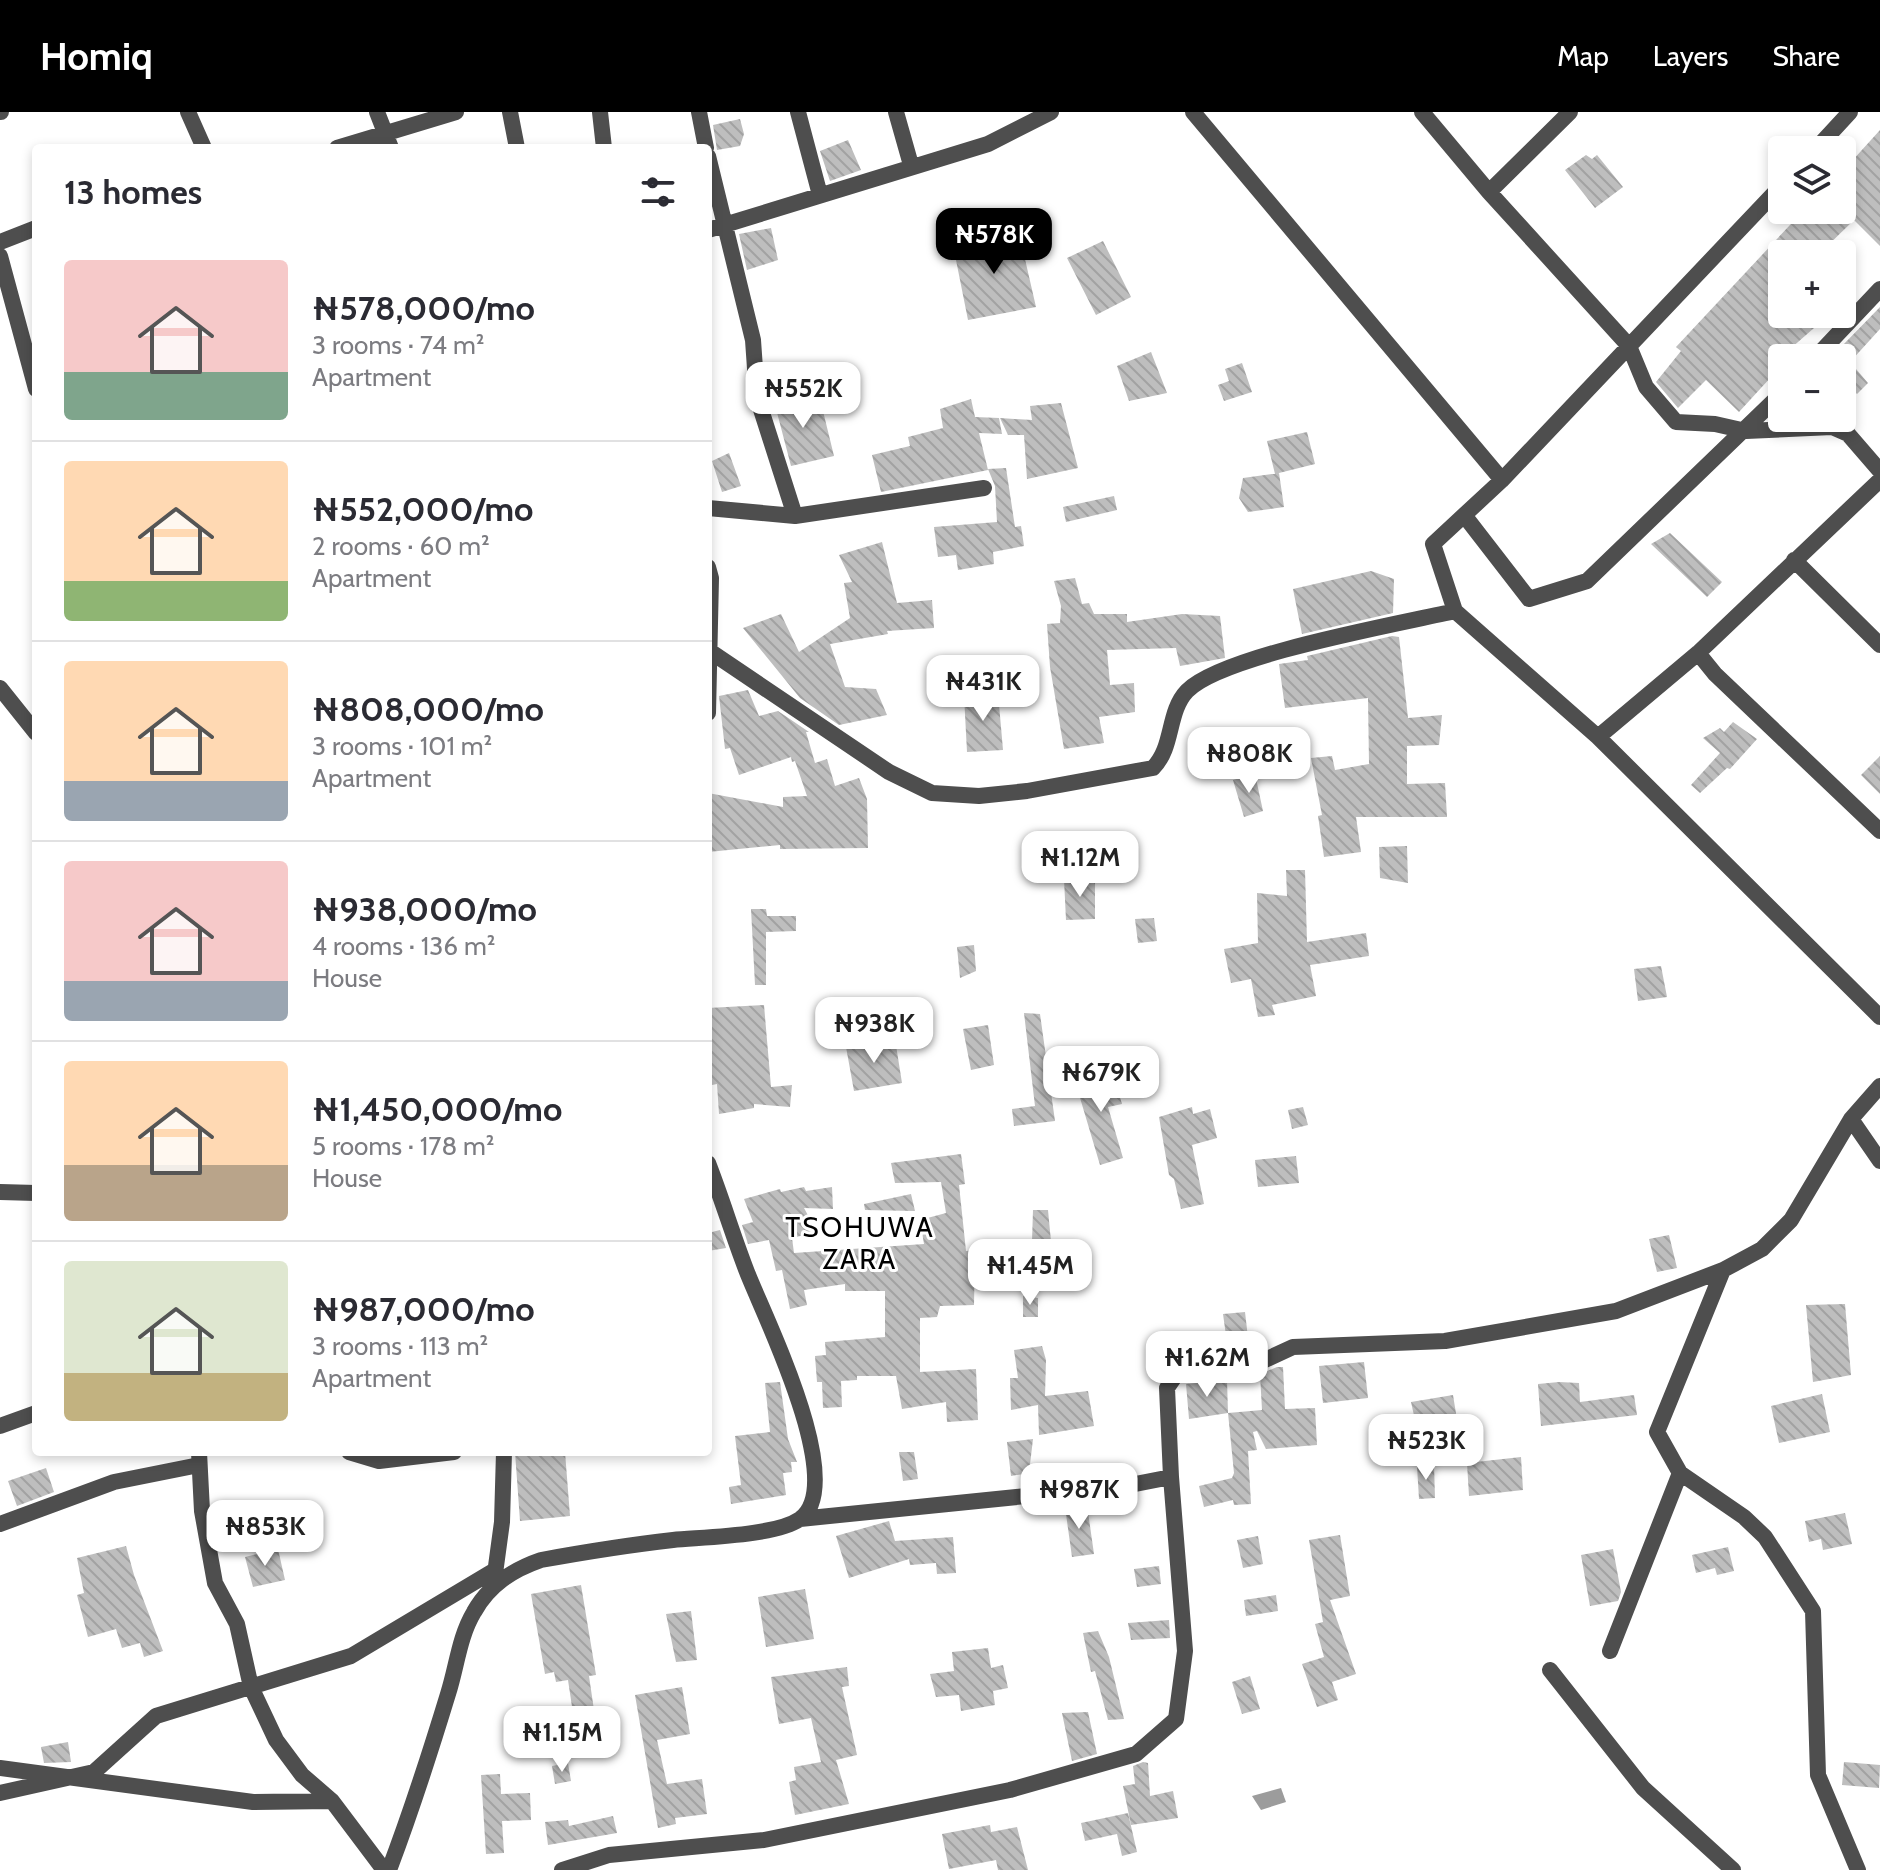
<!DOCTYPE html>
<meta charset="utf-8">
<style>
:root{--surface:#fff;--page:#f2f2f3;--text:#2b2b33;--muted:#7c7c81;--line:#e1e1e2;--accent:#000}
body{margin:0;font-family:Cabin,sans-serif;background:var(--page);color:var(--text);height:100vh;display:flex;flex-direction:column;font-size:30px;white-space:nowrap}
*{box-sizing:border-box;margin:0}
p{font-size:26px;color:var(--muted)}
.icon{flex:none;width:44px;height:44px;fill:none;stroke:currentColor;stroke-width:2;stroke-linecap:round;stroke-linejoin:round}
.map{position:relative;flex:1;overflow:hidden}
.sheet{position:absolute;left:32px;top:32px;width:680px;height:1312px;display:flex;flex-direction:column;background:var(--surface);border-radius:8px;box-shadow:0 4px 12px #0003}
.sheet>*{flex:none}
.fabs{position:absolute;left:1768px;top:24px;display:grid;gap:16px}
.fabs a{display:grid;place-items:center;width:88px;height:88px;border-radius:8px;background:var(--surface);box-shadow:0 4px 12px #0003;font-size:40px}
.price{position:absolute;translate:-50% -68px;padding:0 18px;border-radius:16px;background:#fff;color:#222;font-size:26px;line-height:52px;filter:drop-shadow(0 2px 4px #0008)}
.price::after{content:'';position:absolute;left:50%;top:48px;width:24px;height:18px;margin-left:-12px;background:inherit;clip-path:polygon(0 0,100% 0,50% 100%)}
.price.selected{background:var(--accent);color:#fff}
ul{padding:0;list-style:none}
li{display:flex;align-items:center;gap:24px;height:200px;padding:0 32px}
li+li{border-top:2px solid var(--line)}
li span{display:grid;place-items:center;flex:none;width:224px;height:160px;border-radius:8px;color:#555}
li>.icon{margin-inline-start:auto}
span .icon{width:96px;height:96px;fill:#fffc;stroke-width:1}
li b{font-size:34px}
h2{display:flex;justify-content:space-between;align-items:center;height:96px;padding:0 32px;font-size:34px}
header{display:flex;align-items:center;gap:48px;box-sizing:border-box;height:112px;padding:0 40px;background:var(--accent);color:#fff}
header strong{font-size:38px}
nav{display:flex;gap:44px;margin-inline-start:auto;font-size:28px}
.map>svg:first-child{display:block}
.water{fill:#9c9c9c}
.building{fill:url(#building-back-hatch)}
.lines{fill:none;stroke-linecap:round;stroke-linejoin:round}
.street{stroke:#4e4e4e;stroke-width:16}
.labels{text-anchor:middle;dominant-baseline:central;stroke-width:6;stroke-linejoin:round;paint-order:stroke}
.quarter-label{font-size:28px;letter-spacing:2px;fill:#000;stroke:#fff}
</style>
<header>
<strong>Homiq</strong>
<nav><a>Map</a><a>Layers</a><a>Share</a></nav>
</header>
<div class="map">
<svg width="1880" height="1758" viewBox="0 0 1880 1758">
<defs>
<pattern id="building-back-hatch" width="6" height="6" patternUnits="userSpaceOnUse" patternTransform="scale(2)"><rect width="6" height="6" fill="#bebebe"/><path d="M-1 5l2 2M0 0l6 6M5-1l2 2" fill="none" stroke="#a2a2a2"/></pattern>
</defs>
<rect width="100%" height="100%" fill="#fff"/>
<!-- water -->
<path class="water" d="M1281,1676L1286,1690L1261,1698L1252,1684Z"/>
<!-- building -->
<path class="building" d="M740,7L744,22L740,34L717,38L713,13Z
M1880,18V134L1854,108L1819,142H1782V202H1798L1814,216L1782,244V253L1739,300L1706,268L1678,296L1656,270L1681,239L1676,235L1804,98H1842V60Z
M848,28L861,58L830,69L820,39Z
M1586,43L1592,47L1597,43L1623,75L1595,96L1565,58Z
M771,116L778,148L747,158L739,122Z
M1019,121L1036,195L968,208L953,133Z
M1103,129L1131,185L1096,203L1067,146Z
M1880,195V217L1850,250L1868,271L1857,282L1842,267V234Z
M1151,240L1167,281L1129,289L1117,254Z
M1242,251L1252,280L1224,289L1218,273L1229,269L1225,257Z
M810,282L814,301L823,299L834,344L791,354L774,289Z
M971,287L975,305L999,306L1002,322L979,321L988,358L881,380L872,343L910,334L908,325L943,316L940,297Z
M1061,291L1078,356L1027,367L1024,323H1008L1000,306L1032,308L1030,294Z
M1307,320L1315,352L1275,362L1267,329Z
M729,341L741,374L722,380L712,349Z
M1006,356L1015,415L1021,414L1024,434L993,440L994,452L958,458L956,443L938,445L934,415L997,410L995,374L988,357Z
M1279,361L1284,395L1248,400L1239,386L1243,366Z
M1114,384L1117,398L1066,410L1063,395Z
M1670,421L1722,470L1707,485L1651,432Z
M882,430L897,491L932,488L934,516L887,519L888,522L830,532L845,575L876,577L887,603L839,613L800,586L743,516L781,502L799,540L850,506L844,471L852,470L839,443Z
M1371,459L1394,467L1393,501L1302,522L1293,477Z
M1075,466L1082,492L1089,491L1094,502H1127V510L1182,502L1220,504L1225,546L1180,554L1176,536L1107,538L1110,573L1134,571L1135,600L1099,605L1104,631L1064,637L1050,555L1047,512L1060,511L1061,494L1054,469Z
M1392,524L1399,525L1408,606L1442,603L1439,633L1407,634V672L1445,671L1447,705H1356L1361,740L1324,745L1318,704L1322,703L1311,646L1332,644L1335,658L1369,652L1368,586L1285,596L1279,552L1308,548L1307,544Z
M748,578L759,604L778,599L809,620H806L815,651L827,647L835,674L859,666L867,687L868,736L780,737V733L708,740V681L783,695V685L807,684L795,649L792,650L791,645L739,663L730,636L725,637L719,584Z
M998,581L1003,638L967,640L964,583Z
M1733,610L1757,627L1730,657L1727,656L1700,681L1691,673L1720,641L1703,626L1720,616L1724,620Z
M1880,644V682L1861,663Z
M1255,662L1263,699L1244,705L1233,668Z
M1407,734L1408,771L1380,766L1379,735Z
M1286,758H1305L1307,830L1366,821L1369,844L1310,853L1316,884L1272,893L1275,903L1258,905L1251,867L1231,871L1224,837L1258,831L1257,781L1287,784Z
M1095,766V807L1066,808L1064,767Z
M751,797H766L767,804H796V819L766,820V873H755Z
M1154,806L1157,829L1138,831L1135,807Z
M974,833L976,859L960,866L957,835Z
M1661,854L1667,885L1638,889L1634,857Z
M764,893L771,975L792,973L790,995L754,992V996L719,1002L717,972L712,973L708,942V896Z
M1024,901L1040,902L1055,1009L1014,1014L1012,997L1035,994Z
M988,913L994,953L971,958L963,917Z
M895,927L902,971L854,979L846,935Z
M1112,959L1122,992L1108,995L1123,1046L1100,1053L1075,969Z
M1192,995L1193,1002L1210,997L1217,1026L1192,1033L1204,1092L1181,1097L1174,1067L1169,1063L1159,1005Z
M1303,995L1308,1013L1292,1017L1288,998Z
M961,1042L965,1072L959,1073L966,1139L975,1138L974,1193L940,1194L937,1205L920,1206V1260L976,1257L978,1308L947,1310L946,1290L902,1297L896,1264H857V1268L841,1269L842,1295L823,1296L822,1270H817L815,1244L826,1243L825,1230L885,1225V1179H845V1172L804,1178L807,1193L790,1197L782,1158L776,1159L769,1128L748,1132L742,1113L753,1110L744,1087L780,1077L781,1080L804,1075L806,1079L832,1075L833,1097L804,1096L817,1120L792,1126L794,1141L924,1132L920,1108L946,1101L941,1070L895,1071L891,1051Z
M1296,1044L1299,1071L1258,1075L1255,1048Z
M911,1082L915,1099L865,1098L864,1092Z
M1033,1098H1048L1054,1161H1031Z
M720,1118L726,1136L708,1139V1121Z
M1669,1123L1677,1156L1657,1160L1649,1127Z
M1023,1184L1038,1186V1205H1023Z
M1845,1192L1851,1263L1813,1270L1806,1193Z
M1245,1200L1250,1243L1229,1245L1223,1202Z
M1042,1234L1046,1248L1045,1284L1088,1279L1094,1314L1039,1323L1038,1293L1011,1298L1010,1266H1018L1014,1238Z
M1364,1250L1368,1286L1323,1291L1319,1254Z
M1277,1255H1283L1285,1297L1315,1296L1317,1333L1266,1337L1257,1319L1253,1320L1257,1338L1248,1339L1251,1392L1234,1393L1233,1388L1204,1395L1199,1374L1232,1366L1234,1361L1228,1301L1262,1298L1260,1262Z
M1227,1268L1228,1301L1189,1307L1186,1272Z
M780,1270L788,1327L797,1350H791L792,1360L783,1361L786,1383L731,1392L729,1375L741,1373L735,1324L770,1320L765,1271Z
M1559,1270L1579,1271L1580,1290L1634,1283L1637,1303L1541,1314L1538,1272Z
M1822,1282L1830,1320L1779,1331L1771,1294Z
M1453,1283L1459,1320L1419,1326L1411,1290Z
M1033,1327L1029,1361L1011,1364L1007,1330Z
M515,1340H565L570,1404L520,1409Z
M899,1340H914L918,1367L903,1369Z
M1521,1345L1523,1378L1469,1384L1467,1351Z
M1434,1353L1435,1386L1419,1387L1417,1354Z
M46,1356L54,1380L17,1394L8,1369Z
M1087,1393L1094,1442L1072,1445L1065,1395Z
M1845,1401L1852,1432L1823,1438L1821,1427L1809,1430L1805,1409Z
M889,1409L895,1429L953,1425L956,1461L937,1462L936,1451L910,1453L909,1447L849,1466L836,1424Z
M1340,1423L1350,1484L1330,1488L1356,1562L1332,1570L1338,1588L1317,1595L1302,1552L1324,1545L1315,1512L1323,1510L1309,1428Z
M1258,1424L1263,1452L1243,1456L1237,1428Z
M126,1434L134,1463L163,1539L144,1545L140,1531L122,1536L116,1517L88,1525L77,1483L84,1481L77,1446Z
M1728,1435L1734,1459L1717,1463L1715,1456L1696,1461L1692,1443Z
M278,1437L285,1468L253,1475L245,1445Z
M1613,1437L1621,1480L1618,1489L1590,1494L1581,1443Z
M1159,1454L1161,1472L1137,1475L1134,1457Z
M581,1473L596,1563L589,1564L595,1605L574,1608L568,1568L556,1570L554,1560L545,1562L531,1482Z
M805,1477L814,1527L766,1535L758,1485Z
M1276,1483L1278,1499L1246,1504L1244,1488Z
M691,1499L697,1548L676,1550L666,1502Z
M1169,1508L1170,1526L1131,1528L1128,1511Z
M1098,1519L1109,1545L1124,1607L1108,1608L1095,1559L1091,1560L1083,1521Z
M988,1536L991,1556L1003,1553L1008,1576L993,1579L995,1593L961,1599L959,1583L936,1585L930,1562L954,1559L952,1540Z
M847,1555L849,1574L842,1575L857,1643L836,1648L849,1692L795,1703L789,1670L796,1668L794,1655L821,1650L811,1606L779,1612L771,1565Z
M1250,1564L1260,1597L1242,1602L1232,1570Z
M682,1575L690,1622L657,1628L667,1672L702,1667L707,1702L675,1706L676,1712L658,1716L635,1583Z
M1088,1600L1097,1642L1072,1649L1062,1601Z
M68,1630L71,1650L44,1651L41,1635Z
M1143,1650L1148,1651L1150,1684L1173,1679L1178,1706L1131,1713L1123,1674L1135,1672L1133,1654Z
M1844,1650L1880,1653L1879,1676L1842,1673Z
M568,1651L571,1669L555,1672L552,1654Z
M500,1662L501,1682L530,1681L531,1708L502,1709L504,1741L486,1742L481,1663Z
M1128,1701L1137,1740L1122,1744L1117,1722L1085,1729L1081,1711Z
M613,1704L617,1721L548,1733L545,1710L568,1708L569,1714Z
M990,1713L991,1720L1017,1715L1028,1758H998L996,1748L949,1757L942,1722Z"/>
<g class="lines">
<!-- street -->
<path class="street" d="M0,0H1
M188,0L204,36
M377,0L391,36
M510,0L517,36
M600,0L604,36
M699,0L706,36
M798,0L820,83
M896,0L911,53
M1193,0L1502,368
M1422,0L1489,80L1629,234L1646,275L1676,310L1715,312L1746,319L1832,315L1848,322L1880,359
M337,36L456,0
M1815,38L1850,0
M708,44L753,228L757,285L795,404
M1489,80L1570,0
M708,118L988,32L1051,0
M0,130L36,116
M0,144L36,277
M1815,246L1880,177
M708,396L795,404L984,376
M1464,403L1529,487L1587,469L1782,281
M1794,448L1880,533
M708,455L711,466L708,601
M1455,499L1598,625L1880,905
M711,540L889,660L932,681L979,684L1027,679L1153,656C1174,635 1167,600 1187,579C1222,543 1399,512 1455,499L1433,432L1502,368L1782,73
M1698,541L1715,562L1880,719
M0,576L36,621
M1598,625L1698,541L1880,368
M1851,1007L1880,1049
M0,1080L36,1081
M0,1314L36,1301
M199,1340L202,1399L215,1471L237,1512L251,1575L276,1628L302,1663L332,1689
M349,1340L379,1349L454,1340
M1680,1361L1744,1405L1765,1425L1813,1499L1818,1663L1858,1758
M800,1407L1125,1374L1171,1365L1167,1276L1178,1260L1252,1254L1293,1235L1445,1229L1616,1199L1723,1158L1762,1137L1791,1108L1851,1007L1880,974
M0,1412L114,1370L199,1353
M494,1469L502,1410L504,1340
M1610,1539L1680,1361L1657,1320L1723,1158
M1550,1558L1643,1676L1733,1758
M0,1656L253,1690L332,1689L384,1758
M0,1681L94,1660L156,1604L351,1544L495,1458
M389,1758C411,1700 430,1641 448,1582C457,1554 459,1525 474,1500C489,1473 512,1458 541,1448C585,1440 629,1433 673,1428C704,1425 775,1424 800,1407C849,1372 763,1202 747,1160C733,1124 722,1087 708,1051
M562,1758L609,1743L764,1728L1010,1678L1136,1642L1176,1607L1185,1539L1171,1365"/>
</g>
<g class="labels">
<!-- quarter labels -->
<g class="quarter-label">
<text x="860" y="1115">TSOHUWA<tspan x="860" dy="32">ZARA</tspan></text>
</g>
</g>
</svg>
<div class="fabs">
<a><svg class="icon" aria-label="layers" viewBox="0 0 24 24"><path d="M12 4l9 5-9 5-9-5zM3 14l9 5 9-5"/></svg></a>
<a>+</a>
<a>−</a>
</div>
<b class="price selected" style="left:994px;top:164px">₦578K</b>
<b class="price" style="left:803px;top:318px">₦552K</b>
<b class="price" style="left:983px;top:611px">₦431K</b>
<b class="price" style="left:1249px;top:683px">₦808K</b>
<b class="price" style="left:1080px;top:787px">₦1.12M</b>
<b class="price" style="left:874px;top:953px">₦938K</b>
<b class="price" style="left:1101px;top:1002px">₦679K</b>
<b class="price" style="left:1030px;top:1195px">₦1.45M</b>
<b class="price" style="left:1207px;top:1287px">₦1.62M</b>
<b class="price" style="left:1426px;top:1370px">₦523K</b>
<b class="price" style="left:1079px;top:1419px">₦987K</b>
<b class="price" style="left:265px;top:1456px">₦853K</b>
<b class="price" style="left:562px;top:1662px">₦1.15M</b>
<section class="sheet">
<h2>13 homes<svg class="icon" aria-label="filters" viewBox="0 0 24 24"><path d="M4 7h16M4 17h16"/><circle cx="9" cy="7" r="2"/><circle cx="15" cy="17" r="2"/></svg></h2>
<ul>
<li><span style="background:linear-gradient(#f6c9c9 70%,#7fa58c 0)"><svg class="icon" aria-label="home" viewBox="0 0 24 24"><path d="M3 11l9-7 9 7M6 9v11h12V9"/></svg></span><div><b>₦578,000/mo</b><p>3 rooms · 74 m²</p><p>Apartment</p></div></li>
<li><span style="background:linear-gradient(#ffd9b3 75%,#8fb573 0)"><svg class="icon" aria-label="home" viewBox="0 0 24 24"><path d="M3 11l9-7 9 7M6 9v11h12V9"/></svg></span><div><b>₦552,000/mo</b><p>2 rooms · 60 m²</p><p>Apartment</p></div></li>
<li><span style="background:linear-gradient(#ffd9b3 75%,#9aa5b1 0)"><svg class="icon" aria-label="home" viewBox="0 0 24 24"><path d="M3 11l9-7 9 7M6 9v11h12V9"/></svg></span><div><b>₦808,000/mo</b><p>3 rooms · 101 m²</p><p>Apartment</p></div></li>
<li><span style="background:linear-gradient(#f6c9c9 75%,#9aa5b1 0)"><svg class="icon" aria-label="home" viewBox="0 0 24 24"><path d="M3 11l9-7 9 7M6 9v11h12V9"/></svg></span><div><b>₦938,000/mo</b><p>4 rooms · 136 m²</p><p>House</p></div></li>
<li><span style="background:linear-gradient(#ffd9b3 65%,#b9a48a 0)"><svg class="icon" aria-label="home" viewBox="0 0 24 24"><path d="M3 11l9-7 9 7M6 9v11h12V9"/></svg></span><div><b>₦1,450,000/mo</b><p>5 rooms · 178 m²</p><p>House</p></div></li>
<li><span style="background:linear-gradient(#dfe7d0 70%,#c2b280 0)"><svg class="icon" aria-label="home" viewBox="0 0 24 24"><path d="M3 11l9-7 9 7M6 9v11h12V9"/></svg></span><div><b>₦987,000/mo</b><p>3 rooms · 113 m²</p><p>Apartment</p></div></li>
</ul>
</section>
</div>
